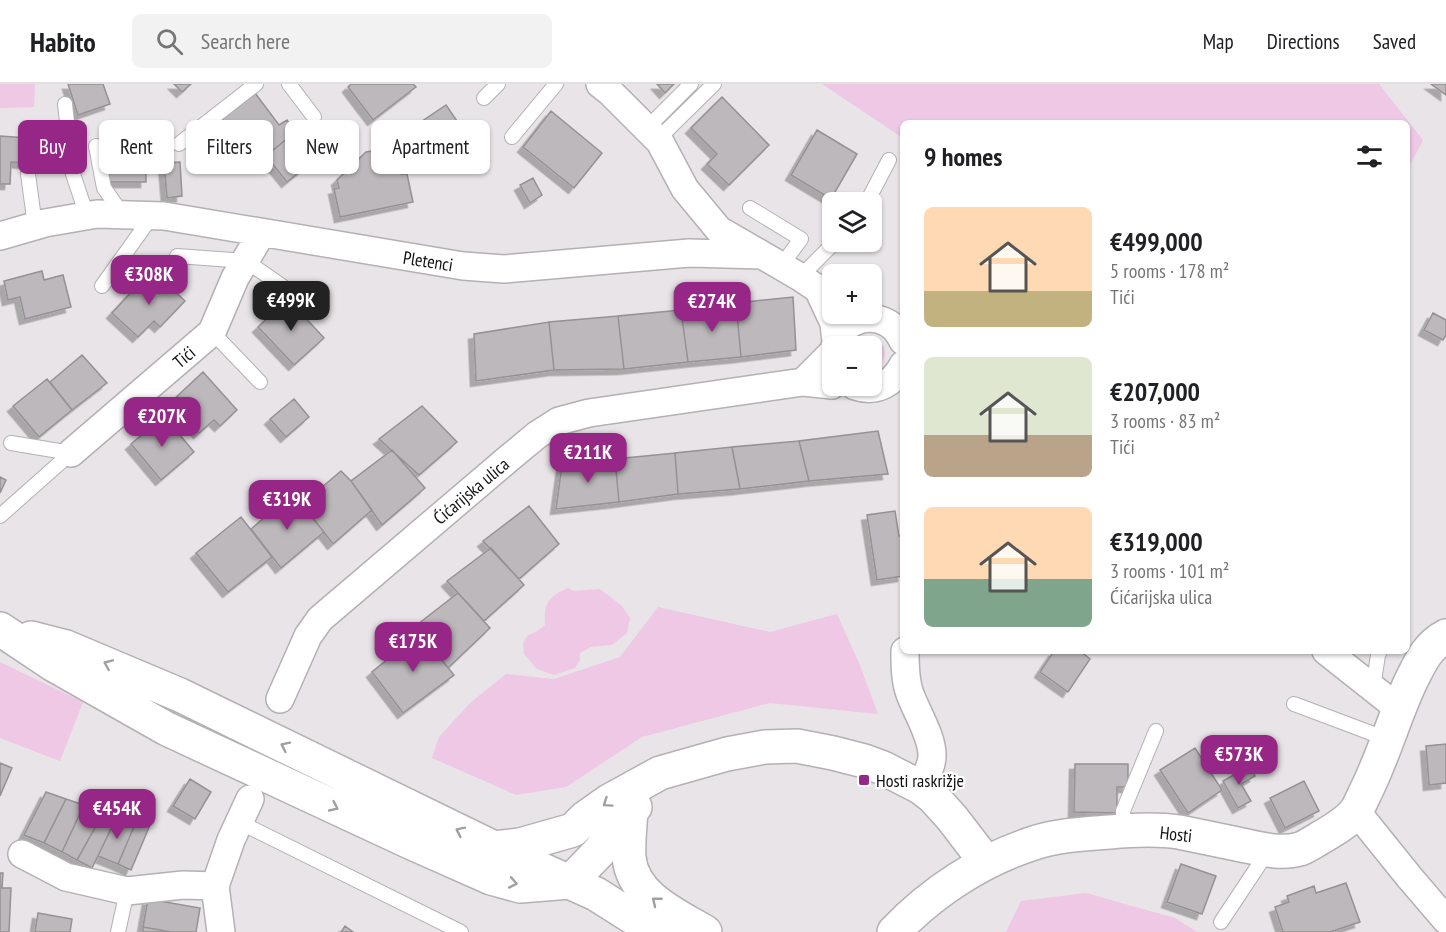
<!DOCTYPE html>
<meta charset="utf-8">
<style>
:root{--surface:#fff;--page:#f2f2f2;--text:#202124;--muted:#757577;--line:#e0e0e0;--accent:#972786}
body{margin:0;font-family:"PT Sans Narrow",sans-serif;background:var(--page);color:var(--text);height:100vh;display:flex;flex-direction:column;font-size:22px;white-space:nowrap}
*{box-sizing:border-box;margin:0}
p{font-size:20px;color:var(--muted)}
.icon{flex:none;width:33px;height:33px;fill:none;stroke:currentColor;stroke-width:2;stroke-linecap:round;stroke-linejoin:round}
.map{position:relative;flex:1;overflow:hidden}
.details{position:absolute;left:900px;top:36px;width:510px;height:534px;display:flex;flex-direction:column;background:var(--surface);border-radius:9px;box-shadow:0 2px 4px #0004}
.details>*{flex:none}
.top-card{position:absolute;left:18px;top:36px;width:570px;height:54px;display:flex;gap:12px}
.buttons{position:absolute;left:822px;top:108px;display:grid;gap:12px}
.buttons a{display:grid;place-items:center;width:60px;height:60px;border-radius:9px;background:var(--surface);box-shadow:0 2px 4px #0004;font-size:30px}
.price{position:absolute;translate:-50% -51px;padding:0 14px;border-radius:12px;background:var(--accent);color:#fff;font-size:20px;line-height:39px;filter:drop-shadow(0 2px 3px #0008)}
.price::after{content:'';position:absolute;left:50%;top:36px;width:18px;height:14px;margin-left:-9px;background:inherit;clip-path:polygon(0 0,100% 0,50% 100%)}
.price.on{background:#222;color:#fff}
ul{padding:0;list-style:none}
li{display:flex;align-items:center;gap:18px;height:150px;padding:0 24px}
li span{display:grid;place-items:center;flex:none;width:168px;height:120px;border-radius:9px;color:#555}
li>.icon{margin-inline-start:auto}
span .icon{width:72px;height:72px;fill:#fffc;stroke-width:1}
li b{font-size:26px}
h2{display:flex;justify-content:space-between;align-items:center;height:72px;padding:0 24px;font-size:26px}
.chip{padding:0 21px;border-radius:9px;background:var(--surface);box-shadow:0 2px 4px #0004;font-size:21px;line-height:54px}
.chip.on{background:var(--accent);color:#fff}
header{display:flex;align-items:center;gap:36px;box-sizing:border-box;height:84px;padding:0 30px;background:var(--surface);border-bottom:2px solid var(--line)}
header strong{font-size:28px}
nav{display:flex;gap:33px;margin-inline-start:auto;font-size:21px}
.search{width:420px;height:54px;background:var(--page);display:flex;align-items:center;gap:15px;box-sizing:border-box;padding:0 21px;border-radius:9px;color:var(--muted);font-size:22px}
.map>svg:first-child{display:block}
.green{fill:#eec8e5}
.building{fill:#bcb8bb;stroke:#959194;stroke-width:1.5;filter:url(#shadow)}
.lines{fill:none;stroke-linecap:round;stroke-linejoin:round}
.service-casing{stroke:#b4b0b3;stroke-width:16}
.minor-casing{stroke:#b4b0b3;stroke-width:30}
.tertiary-casing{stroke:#b4b0b3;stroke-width:36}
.secondary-casing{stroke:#b4b0b3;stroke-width:36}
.service{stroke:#fff;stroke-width:14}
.minor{stroke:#fff;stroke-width:27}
.tertiary{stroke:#fff;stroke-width:33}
.secondary{stroke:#fff;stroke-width:33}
.oneway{stroke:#a0a0a0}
.poi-dot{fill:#972786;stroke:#fff;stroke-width:2}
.labels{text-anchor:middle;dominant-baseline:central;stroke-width:4.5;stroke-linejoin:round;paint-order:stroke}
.street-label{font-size:18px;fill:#121112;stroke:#fff}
.poi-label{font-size:18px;fill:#121112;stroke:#fff;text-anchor:start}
</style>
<header>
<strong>Habito</strong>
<div class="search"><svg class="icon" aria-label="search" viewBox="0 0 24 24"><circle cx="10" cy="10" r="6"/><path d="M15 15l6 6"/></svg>Search here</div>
<nav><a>Map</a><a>Directions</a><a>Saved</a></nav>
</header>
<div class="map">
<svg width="1446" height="848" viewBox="0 0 1446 848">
<defs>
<filter id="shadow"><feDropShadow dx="-5.5" dy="5.5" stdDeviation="0" flood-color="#0004"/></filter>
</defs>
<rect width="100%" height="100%" fill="#e8e4e7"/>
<!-- green -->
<path class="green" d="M0,0H35L34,23L0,24Z
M822,0H1379L1423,56L1407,87V39H903V54Z
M869,253L879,256C889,266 886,280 872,284V262H856L861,256Z
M568,504L574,507L600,505L622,522L630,534L627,549L612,561L591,563L580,569V576L575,584L554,591L537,585L524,570L523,559L528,551L536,548L545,541C544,520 547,513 568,504Z
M658,523L770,548L837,530L859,579L878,630L770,619L642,653L566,703L516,711L432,674L439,653L470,619L506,590L554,595L620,573Z
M0,578L83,618L60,677L0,654Z
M1086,809L1175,834L1197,848H1006L1021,817Z"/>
<!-- building -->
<path class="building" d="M68,0H103L110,20L78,31Z
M174,0H191L182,8Z
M351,0H413L416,3L373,36L348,3Z
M657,0H674L665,9Z
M1431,0H1446V11Z
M255,9L279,41L287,36L295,48L266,72L257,61L247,69L221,33Z
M722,13L769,61L729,101L707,80L717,70L691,44Z
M446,21L470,56L430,83L406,48Z
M551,27L602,69L574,104L523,63Z
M309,36L318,47L310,54L323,69L287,98L266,72Z
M817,46L857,70L831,115L791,91Z
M0,52L41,55L40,80L11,78L10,100H0Z
M108,60H146V98H109Z
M377,66L379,74L396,72L401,90H407L413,118L340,133L334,105L339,104L337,96L366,68Z
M180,78L182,112L167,114L164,79Z
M533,94L542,111L530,119L520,101Z
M42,187L44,196L63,191L71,223L25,235L20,213L8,216L4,197Z
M157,190L185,217L160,243L154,237L138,253L112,229L135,204L140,209Z
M793,213L796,266L741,273L736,219Z
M288,215L324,254L294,281L258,243Z
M736,219L741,273L688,278L681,226Z
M681,226L688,278L624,285L618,232Z
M1433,229L1446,236V251L1443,256L1424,246Z
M618,232L624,285L554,286L549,238Z
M549,238L554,286L476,297L474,250Z
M82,271L107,299L72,326L50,298Z
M203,288L237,326L220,342L214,336L199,349L171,318Z
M47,295L72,326L39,353L13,322Z
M294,315L309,333L286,353L270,335Z
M422,322L457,358L419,391L379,355Z
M164,332L194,368L161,396L131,360Z
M878,347L888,390L809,397L799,357Z
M799,357L809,397L740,405L732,363Z
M732,363L740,405L678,410L675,369Z
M392,366L425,404L382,441L351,397Z
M675,369L678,410L619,418L615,375Z
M615,375L619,418L556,425L562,381Z
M341,387L351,397L372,426L333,460L302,420Z
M0,393L6,396L0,409Z
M292,410L324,448L281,484L251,445Z
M529,422L559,460L519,495L483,457Z
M895,427L899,452H903V492L877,496L867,431Z
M241,433L272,473L228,508L196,469Z
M491,464L524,501L484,537L447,497Z
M458,509L490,544L448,584L414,543Z
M420,549L454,591L403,629L372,588Z
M1054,567H1080L1090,575L1068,608L1040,588Z
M1446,660V699L1429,701L1426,662Z
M1195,664L1222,706L1188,729L1160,686Z
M0,679L12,684L0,712Z
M1075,680H1128V703H1117V729L1074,728Z
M1249,682L1255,692L1241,700L1251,717L1238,724L1223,697Z
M190,695L211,708L195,735L173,722Z
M1304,697L1319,727L1285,744L1270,714Z
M46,708L66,715L44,759L24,751Z
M66,715L84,721L62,768L44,759Z
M84,721L101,733L77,776L62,768Z
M117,732L136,738L118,780L98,772Z
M101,733L115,737L92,784L77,776Z
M136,738L150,741L131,786L118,780Z
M1181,780L1216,792L1202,830L1167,818Z
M0,789H3L2,804H11L9,848H0Z
M1346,799L1360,838L1330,848H1283L1275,823L1289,818L1287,812L1314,802L1316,809Z
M148,815L200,824L196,848H171L143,843Z
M38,829L72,835L70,848H35Z
M345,842L353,848H341Z
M143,843L171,848H143Z"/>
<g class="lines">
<!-- service casing -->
<g class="service-casing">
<path id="service" d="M289,0L314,33
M484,14L498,0
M65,20L73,90L87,132
M647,44L691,0
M512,53L556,0
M658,55L714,0
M179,60L256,0
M96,62L104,104L123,131
M28,90L35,142
M867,118L889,76
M750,124L801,155L781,182
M177,172L246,177L312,223
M800,193L835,158
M102,202L152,132
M212,248L260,298
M11,359L71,369
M0,432L71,369
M1373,604L1378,571L1380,567
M1294,620L1387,655
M239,738L461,848
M1123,747V727L1156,647
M1221,838L1268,767
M118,848L127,807"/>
</g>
<!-- minor casing -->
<g class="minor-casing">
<path id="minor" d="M600,0L610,8L660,58L685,105L719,146L800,193L818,205
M0,152L45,139L97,130L164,132L463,182L504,185L689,169L762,171
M832,213L818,205L834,239L836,258
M835,262C840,237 871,226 892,242C897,246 900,251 903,257
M832,269L803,298L832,301
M855,302C876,309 893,300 903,281
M71,369L212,248L235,194L261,150
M905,567C905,581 905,597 910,610C916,627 933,654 932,672C932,683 925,693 920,703
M1326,567L1398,624
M280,615L308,552L320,535L508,375L537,351L559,337L589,329L803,298
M1356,727L1410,794L1446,836
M22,770L66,793L127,807L183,801L215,802
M221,848L215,802L231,756L250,715"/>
</g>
<!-- tertiary casing -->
<g class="tertiary-casing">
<path id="tertiary" d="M894,848C932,808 981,776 1034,759C1058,751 1085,750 1110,748C1131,746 1159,745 1179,748C1198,752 1217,756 1237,760C1257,764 1279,771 1300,765C1306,763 1313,758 1320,754C1332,747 1347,739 1356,727C1360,721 1363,713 1366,707C1384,671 1394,633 1411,597C1420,579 1427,562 1446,552"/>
</g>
<!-- secondary casing -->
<g class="secondary-casing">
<path id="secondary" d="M0,545L54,581L167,645L412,759L491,794L520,802L570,798L599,768L631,727
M31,554L66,563L180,611L494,764L596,810L656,848
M635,723L631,727C630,742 628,758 629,773C632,812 676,831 705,848
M494,764L520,761L573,746L585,734L609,717L660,689L727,670L765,663L797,662L833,669L864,677L883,684L920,703L933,713L952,734L975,764L986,778"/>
</g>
<!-- service -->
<use href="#service" class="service"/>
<!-- minor -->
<use href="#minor" class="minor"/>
<!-- tertiary -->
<use href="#tertiary" class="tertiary"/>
<!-- secondary -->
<use href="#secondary" class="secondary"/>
</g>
<!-- one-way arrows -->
<defs><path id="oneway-chevron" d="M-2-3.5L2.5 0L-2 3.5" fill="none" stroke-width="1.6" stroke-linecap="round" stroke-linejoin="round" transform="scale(1.5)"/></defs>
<g class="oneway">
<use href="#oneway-chevron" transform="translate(108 580) rotate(-157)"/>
<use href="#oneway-chevron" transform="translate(285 662) rotate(-154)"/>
<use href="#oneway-chevron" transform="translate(607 719) rotate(146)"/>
<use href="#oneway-chevron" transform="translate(334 723) rotate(25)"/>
<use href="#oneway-chevron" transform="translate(460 747) rotate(-154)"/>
<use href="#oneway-chevron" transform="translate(513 799) rotate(11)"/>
<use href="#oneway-chevron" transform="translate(656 817) rotate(-141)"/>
</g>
<!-- markers -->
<rect class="poi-dot" x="858" y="690" width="12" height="12" rx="3"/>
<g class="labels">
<!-- street labels -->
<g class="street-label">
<text transform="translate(428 177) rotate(9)">Pletenci</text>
<text transform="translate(184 273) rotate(-40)">Tići</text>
<text transform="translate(471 407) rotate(-40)">Ćićarijska ulica</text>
<text transform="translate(1176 750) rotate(6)">Hosti</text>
</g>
<!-- poi labels -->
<g class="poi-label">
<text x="876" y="696">Hosti raskrižje</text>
</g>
</g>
</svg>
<div class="buttons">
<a><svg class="icon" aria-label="layers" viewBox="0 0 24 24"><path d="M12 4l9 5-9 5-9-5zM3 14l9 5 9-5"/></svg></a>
<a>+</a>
<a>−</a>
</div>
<b class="price" style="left:149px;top:222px">€308K</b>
<b class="price on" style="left:291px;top:248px">€499K</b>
<b class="price" style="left:712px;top:249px">€274K</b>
<b class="price" style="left:162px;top:364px">€207K</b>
<b class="price" style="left:588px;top:400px">€211K</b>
<b class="price" style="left:287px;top:447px">€319K</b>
<b class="price" style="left:413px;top:589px">€175K</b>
<b class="price" style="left:1239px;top:702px">€573K</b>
<b class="price" style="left:117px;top:756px">€454K</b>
<div class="top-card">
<a class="chip on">Buy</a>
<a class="chip">Rent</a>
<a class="chip">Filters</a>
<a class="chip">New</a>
<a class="chip">Apartment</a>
</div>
<section class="details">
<h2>9 homes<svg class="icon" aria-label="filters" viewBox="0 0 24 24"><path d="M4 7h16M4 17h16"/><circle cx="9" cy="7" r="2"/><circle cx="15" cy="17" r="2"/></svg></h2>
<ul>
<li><span style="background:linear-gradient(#ffd9b3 70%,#c2b280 0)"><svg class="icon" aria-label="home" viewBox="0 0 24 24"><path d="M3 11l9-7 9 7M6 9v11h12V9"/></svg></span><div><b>€499,000</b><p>5 rooms · 178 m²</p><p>Tići</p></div></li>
<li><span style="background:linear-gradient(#dfe7d0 65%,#b9a48a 0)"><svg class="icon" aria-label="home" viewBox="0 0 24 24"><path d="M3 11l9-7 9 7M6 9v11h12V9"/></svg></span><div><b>€207,000</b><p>3 rooms · 83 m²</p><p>Tići</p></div></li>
<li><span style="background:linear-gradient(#ffd9b3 60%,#7fa58c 0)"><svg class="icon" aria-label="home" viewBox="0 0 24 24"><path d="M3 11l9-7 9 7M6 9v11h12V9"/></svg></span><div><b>€319,000</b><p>3 rooms · 101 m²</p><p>Ćićarijska ulica</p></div></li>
</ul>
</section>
</div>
